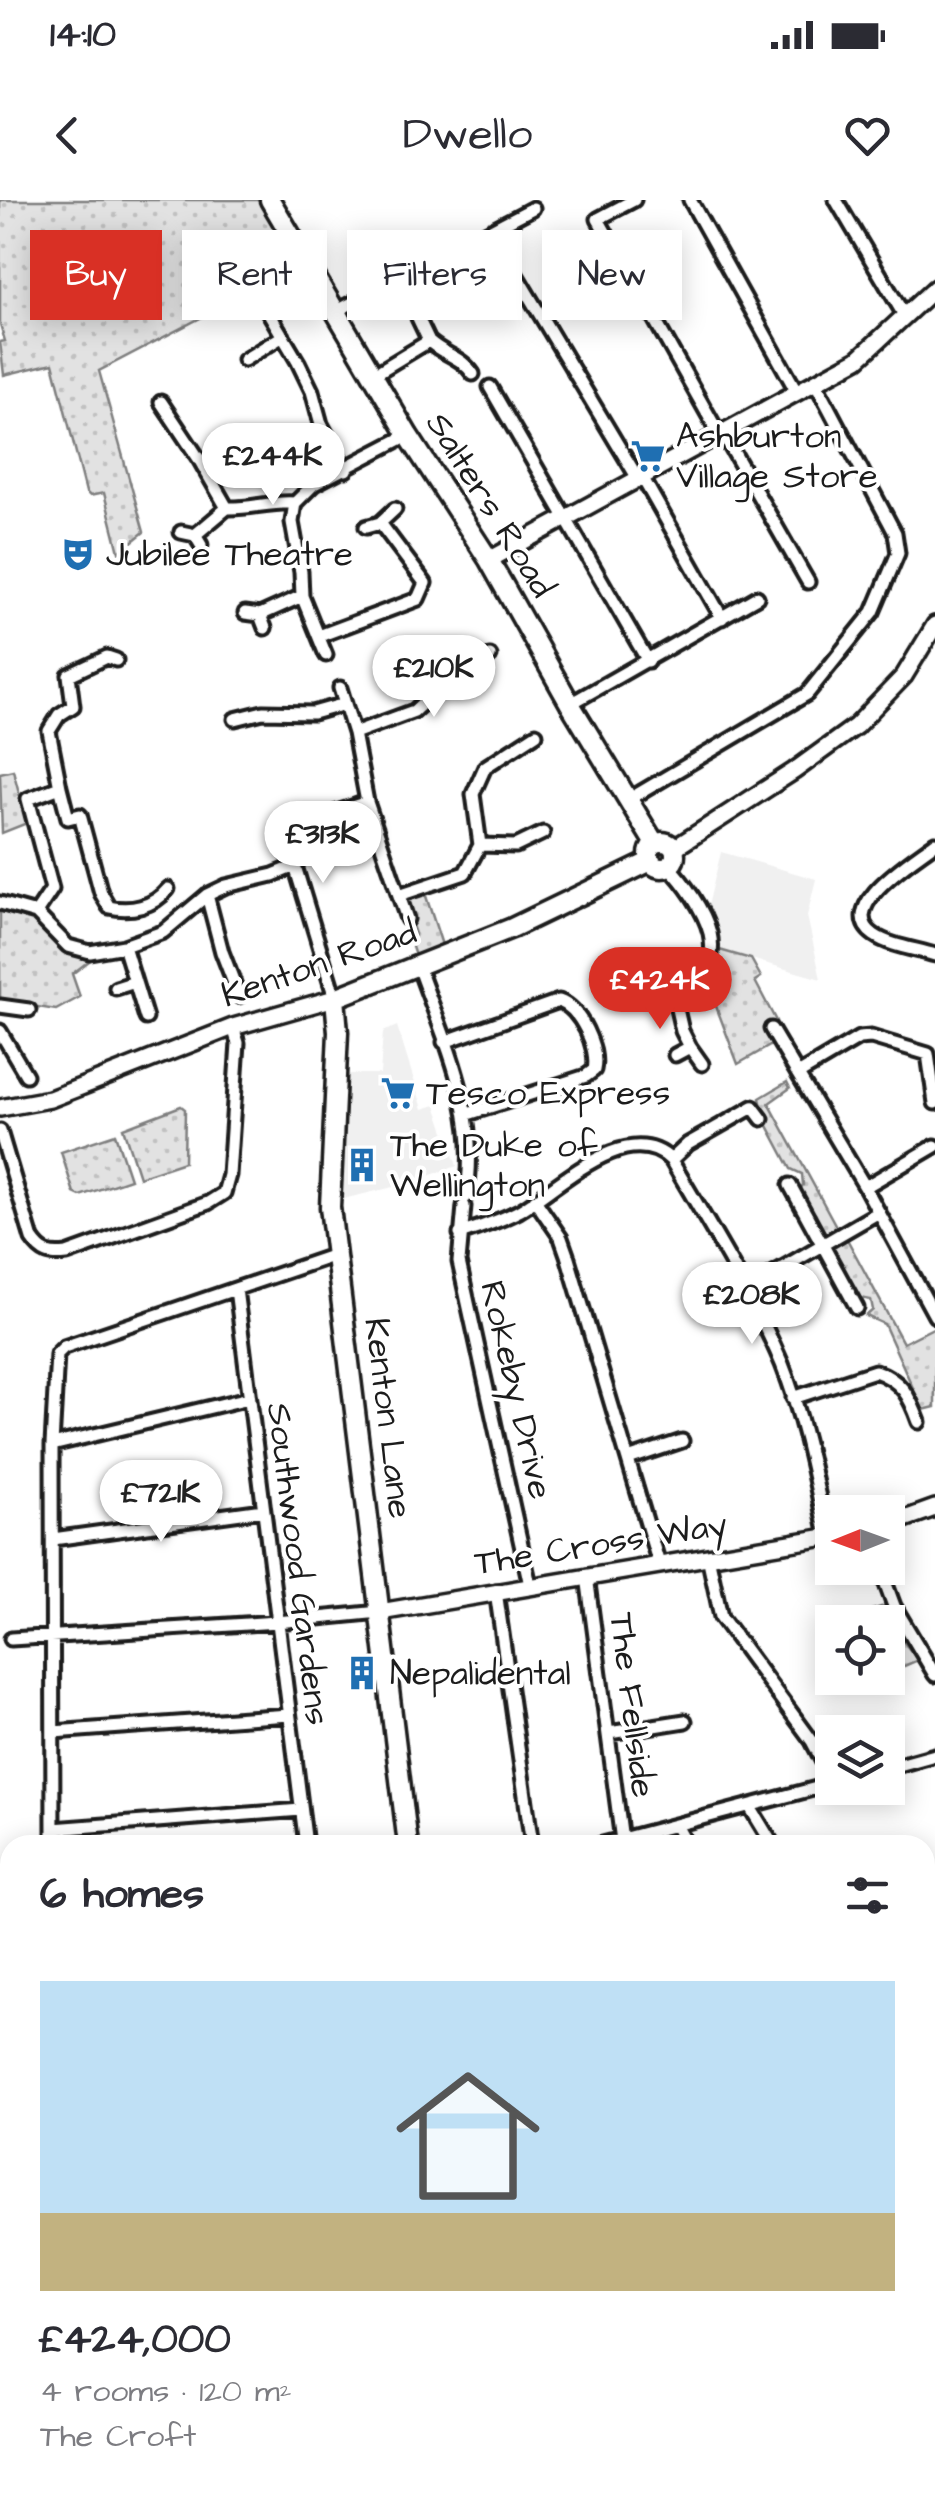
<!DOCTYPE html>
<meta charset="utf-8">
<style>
:root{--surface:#fff;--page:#f2f2f3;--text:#2b2b33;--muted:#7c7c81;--accent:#d93025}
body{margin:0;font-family:"Architects Daughter",sans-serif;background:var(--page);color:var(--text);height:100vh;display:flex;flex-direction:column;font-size:38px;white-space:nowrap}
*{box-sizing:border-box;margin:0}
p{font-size:32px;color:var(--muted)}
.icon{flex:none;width:55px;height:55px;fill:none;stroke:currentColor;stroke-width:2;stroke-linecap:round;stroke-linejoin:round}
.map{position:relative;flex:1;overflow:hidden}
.sheet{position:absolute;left:0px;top:1635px;width:935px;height:672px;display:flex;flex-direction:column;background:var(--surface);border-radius:30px 30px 0 0;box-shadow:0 5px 25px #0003}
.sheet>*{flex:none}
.top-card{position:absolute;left:30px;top:30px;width:875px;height:90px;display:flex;gap:20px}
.needle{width:65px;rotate:269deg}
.controls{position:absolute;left:815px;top:1295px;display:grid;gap:20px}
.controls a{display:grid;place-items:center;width:90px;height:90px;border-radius:0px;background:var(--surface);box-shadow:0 5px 25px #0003;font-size:50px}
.price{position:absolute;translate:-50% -85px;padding:0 22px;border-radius:35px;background:#fff;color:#222;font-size:32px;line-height:65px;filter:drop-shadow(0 2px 5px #0008)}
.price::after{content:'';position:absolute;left:50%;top:60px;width:30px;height:22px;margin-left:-15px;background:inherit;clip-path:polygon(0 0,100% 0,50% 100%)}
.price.on{background:var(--accent);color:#fff}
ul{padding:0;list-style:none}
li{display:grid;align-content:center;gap:20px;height:530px;padding:0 40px}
li span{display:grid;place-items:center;height:310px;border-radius:0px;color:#555}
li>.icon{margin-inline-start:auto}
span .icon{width:180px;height:180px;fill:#fffc;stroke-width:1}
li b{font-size:42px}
h2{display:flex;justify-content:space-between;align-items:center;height:120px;padding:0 40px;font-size:42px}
.tag{padding:0 35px;border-radius:0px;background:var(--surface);box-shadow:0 5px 25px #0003;font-size:35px;line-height:90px}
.tag.on{background:var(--accent);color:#fff}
.status{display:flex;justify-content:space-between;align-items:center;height:70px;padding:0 50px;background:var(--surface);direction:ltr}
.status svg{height:28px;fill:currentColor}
header{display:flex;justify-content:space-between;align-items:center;height:130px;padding:0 40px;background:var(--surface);font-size:45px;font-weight:600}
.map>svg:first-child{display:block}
.built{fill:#f0f0f0}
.grass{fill:url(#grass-dots);stroke:#7f7f7f;stroke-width:2.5}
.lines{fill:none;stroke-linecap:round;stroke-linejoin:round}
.street-casing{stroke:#1c1c1c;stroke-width:19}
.secondary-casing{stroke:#1c1c1c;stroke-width:22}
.primary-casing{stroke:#1c1c1c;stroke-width:25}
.street{stroke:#fff;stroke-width:11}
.secondary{stroke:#fff;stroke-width:15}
.primary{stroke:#fff;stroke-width:18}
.labels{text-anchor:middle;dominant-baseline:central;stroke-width:8;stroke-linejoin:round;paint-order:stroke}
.poi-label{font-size:35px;fill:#1c1c1c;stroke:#fff;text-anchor:start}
.street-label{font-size:35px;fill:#1c1c1c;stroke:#fff}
</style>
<div class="status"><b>14:10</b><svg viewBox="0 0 49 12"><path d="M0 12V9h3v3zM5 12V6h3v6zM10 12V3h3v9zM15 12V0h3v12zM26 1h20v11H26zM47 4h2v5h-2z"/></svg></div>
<header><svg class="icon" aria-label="back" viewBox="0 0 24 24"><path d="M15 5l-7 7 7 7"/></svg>Dwello<svg class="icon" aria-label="heart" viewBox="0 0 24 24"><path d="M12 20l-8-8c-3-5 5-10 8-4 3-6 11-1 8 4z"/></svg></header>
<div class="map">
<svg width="935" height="2307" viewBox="0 0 935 2307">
<defs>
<pattern id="grass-dots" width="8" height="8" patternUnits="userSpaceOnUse" patternTransform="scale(2.5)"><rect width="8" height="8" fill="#e2e2e2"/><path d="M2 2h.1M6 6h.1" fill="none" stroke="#c1c1c1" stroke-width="1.8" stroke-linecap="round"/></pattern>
</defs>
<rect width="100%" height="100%" fill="#fff"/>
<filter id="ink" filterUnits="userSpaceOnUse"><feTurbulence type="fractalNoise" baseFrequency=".01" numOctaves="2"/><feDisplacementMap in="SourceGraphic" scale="20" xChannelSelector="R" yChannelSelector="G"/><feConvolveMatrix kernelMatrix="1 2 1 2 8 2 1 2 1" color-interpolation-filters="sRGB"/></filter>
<g filter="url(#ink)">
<!-- built -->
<path class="built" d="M721,652L816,679L807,716L821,779L716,749L717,729L707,710Z
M397,826L423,909L436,905L457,966L402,985L343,999L342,874H380L383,832Z
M0,1768H10V1932L0,1933Z
M10,1952V2123L0,2126V1954Z
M225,2298H533L541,2307H218Z"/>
<!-- grass -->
<path class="grass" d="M0,0H258L298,67L99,171L144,332L119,352L104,293L90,296L86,292L53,163L4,175L0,142L5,141L0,124Z
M13,570L27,623L2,633L0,573Z
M425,693L442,745L415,756L412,747L415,734L404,700Z
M3,710L29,716L59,748L89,761L72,774L80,797L56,810L0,801V711Z
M716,749L751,759L761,777L755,781L776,821L766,827L775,843L738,864L706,780Z
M787,882L790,888L769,903L837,1028L827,1034L820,1031L799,991L803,985L802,974L791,969L765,920L760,898Z
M181,906L185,909L184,962L139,977L123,928Z
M115,934L130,979L80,996L74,993L61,952Z
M847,1039L903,1143L935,1127V1207L923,1210L884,1124L866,1116L873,1110L871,1100L855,1097L832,1053V1046Z
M884,1406L903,1441L918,1460L888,1473V1422H844L847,1418Z
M935,2281V2307H608L610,2298H925V2283Z"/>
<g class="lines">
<!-- street casing -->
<g class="street-casing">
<path id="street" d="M634,0L598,19L719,234
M690,0L797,192
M836,0L904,115
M490,31L637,277
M257,93L298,162L312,191L321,224L346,270
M335,112L533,8
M418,118L429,141
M244,160L283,136
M373,175L429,141C444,155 462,157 473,174
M490,187L648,461
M161,202L199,259L227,308C250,309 272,301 295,303
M722,232L808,382
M641,275L722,418
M366,327L380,323L395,309
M181,332L195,335L201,345
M195,335L227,308
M245,413L260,415L265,428
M260,415L302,396
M319,436L418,399L425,383L380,323
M326,455L302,396L301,372L292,322L295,303L314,284L408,235
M340,488L354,533L367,602L407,719
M570,504L757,397
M235,519L263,512L313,513L345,504
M354,533L414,511L444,483L490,456
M60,587L49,531L59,515L73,506L69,475L107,457L116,460
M628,600L807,494L873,412L898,353L895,333L815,182
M935,643C915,659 834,707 874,735C890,746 916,749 935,755
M480,645L516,646L543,633
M207,695L222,752L239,796
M399,695L465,673L480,645L473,594L485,567L536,534
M0,703L36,713L68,746L90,752L124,746L163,732L207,695L226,686L273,675L295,666
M36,713L52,689L28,599L60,587L68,618L80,615L101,693L109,707C131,712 153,707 168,689
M124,746L146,818
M418,766C445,843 481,914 466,997
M116,788L135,782
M335,798L295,666L285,650C294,621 342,611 367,602
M664,799C699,805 717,763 710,733C704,710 684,682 668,666
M675,800L682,831L690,847
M0,806L29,810
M771,829L865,987L935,1116
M0,831L26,875
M444,842L559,801C580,808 599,848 594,870L586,876L468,914
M675,855L690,847L702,864
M798,874L859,838L871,837L928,854L935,903
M0,931L32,1039C42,1054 50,1056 67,1054L208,1003L224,993L229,975L238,843L233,827
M671,960C710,1027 752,1093 782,1164C804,1219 815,1279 827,1336
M790,985L857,1108
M865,987L935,946
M535,1000L561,1038L567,1055L659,1364
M464,1006L459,1062L530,1385
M460,1034C480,1027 500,1021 519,1011C556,990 627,917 671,960L688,944L753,907L762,919
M236,1089L306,1645
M746,1089L879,1012
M793,1198L875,1171C902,1180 910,1197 919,1222
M52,1245L249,1198
M628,1259L682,1241
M53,1339L263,1310
M708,1356L721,1417L812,1541L823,1562L828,1585
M880,1368L894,1406L935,1475
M587,1376L622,1641
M496,1391L532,1645
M11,1439L277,1422L380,1412
M53,1532L289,1515
M609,1533L685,1521
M888,1568L935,1555
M750,1607L773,1645
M677,1627L687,1645
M53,1629L301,1610
M53,1645L52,1245L57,1154L64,1147L335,1055
M599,1645L832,1584
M925,2020L935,2018
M925,2104L935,2102
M0,2135L10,2132
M925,2187L935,2186
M925,2207L935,2262
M72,2307L89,2298
M211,2307L218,2298"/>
</g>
<!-- secondary casing -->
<g class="secondary-casing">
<path id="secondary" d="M489,360L858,159L935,88
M673,649L794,571L856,526L904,476L935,425
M0,908L50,899L233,827L335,798
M888,1325L935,1308
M380,1412L832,1336
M0,1944L10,1943"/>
</g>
<!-- primary casing -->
<g class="primary-casing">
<path id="primary" d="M270,0L408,235L489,360L570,504L655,644
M649 655a13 13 0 1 1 26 0a13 13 0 1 1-26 0Z
M408,1645L330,1007L338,832L335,798L512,728L651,661
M549,2298L557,2307"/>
</g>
<!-- street -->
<use href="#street" class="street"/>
<!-- secondary -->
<use href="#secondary" class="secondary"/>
<!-- primary -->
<use href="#primary" class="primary"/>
</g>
</g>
<!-- icons -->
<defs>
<g id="supermarket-bare" transform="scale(2.7)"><path d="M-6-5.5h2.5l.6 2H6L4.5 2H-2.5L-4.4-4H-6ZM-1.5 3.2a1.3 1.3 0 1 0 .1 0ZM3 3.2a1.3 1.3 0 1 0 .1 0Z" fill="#1f6fb2" stroke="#fff" stroke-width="2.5" paint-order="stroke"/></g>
<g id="theatre-bare" transform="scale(2.7)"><path d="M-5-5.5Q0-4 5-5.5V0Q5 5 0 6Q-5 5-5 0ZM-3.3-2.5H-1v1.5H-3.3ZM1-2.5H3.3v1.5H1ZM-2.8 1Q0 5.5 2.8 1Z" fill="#1f6fb2" stroke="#fff" stroke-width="2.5" paint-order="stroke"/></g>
<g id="building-bare" transform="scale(2.7)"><path d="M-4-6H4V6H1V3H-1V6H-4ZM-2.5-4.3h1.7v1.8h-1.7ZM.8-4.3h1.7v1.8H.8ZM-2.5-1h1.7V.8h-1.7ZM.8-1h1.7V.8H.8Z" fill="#1f6fb2" stroke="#fff" stroke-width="2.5" paint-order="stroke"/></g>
</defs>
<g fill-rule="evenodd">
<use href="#supermarket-bare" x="648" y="256"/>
<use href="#theatre-bare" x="78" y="354"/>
<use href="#supermarket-bare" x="398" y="893"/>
<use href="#building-bare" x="362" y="965"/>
<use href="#building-bare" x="362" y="1473"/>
</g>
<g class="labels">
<!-- poi labels -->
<g class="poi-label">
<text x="676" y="236">Ashburton<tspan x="676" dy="40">Village Store</tspan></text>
<text x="106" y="354">Jubilee Theatre</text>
<text x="426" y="893">Tesco Express</text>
<text x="390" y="945">The Duke of<tspan x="390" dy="40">Wellington</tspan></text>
<text x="390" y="1473">Nepalidental</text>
</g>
<!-- street labels -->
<g class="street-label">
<text transform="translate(490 305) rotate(58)">Salters Road</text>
<text transform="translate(319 764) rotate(-19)">Kenton Road</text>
<text transform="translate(516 1190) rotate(77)">Rokeby Drive</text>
<text transform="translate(388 1218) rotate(83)">Kenton Lane</text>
<text transform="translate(601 1344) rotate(-9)">The Cross Way</text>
<text transform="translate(298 1364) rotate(83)">Southwood Gardens</text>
<text transform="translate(632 1505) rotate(83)">The Fellside</text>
</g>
</g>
</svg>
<div class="controls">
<a><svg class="needle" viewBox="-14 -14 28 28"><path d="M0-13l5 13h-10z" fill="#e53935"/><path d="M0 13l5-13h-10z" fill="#7c7c81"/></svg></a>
<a><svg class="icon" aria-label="locate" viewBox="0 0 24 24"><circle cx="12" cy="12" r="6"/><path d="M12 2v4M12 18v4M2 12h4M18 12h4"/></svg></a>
<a><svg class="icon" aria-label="layers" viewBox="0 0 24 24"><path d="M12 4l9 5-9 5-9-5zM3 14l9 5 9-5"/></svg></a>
</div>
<b class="price" style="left:273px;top:308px">£244K</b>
<b class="price" style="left:434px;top:520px">£210K</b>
<b class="price" style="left:323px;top:686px">£313K</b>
<b class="price on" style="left:660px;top:832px">£424K</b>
<b class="price" style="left:752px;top:1147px">£208K</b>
<b class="price" style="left:161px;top:1345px">£721K</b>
<div class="top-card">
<a class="tag on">Buy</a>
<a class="tag">Rent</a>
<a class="tag">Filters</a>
<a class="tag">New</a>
</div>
<section class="sheet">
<h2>6 homes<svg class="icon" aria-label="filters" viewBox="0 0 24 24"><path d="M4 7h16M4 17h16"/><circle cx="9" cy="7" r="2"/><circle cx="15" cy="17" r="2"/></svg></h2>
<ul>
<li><span style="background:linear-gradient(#bfe0f5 75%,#c2b280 0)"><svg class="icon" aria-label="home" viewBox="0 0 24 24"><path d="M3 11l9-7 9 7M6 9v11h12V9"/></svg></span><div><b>£424,000</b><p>4 rooms · 120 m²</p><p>The Croft</p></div></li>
</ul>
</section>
</div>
